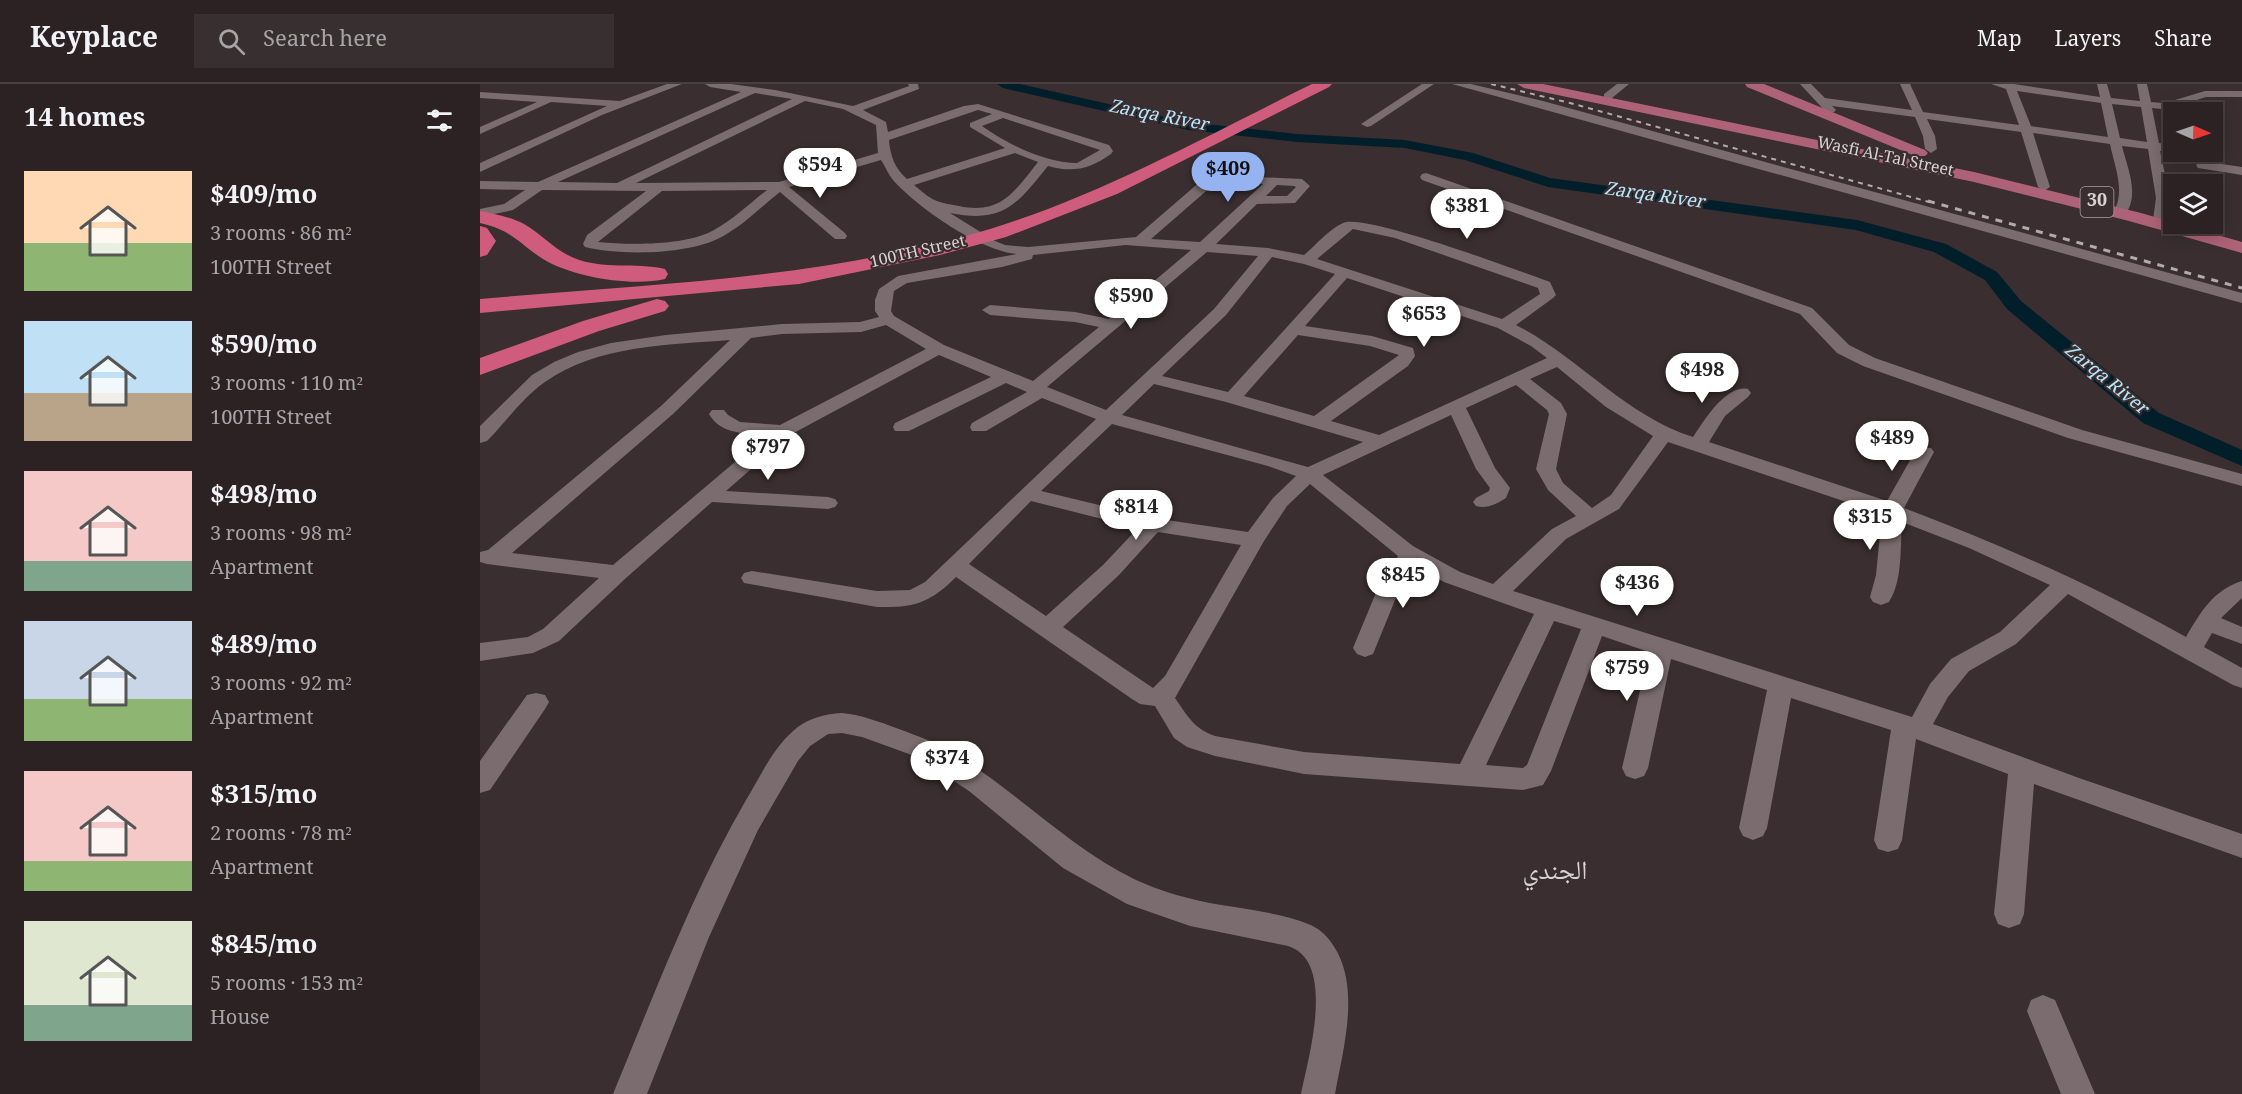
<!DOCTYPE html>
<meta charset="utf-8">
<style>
:root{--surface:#2c2224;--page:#382f31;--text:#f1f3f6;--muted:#a6a4a6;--line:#483f41;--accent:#95b2f1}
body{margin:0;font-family:Georgia,"Noto Naskh Arabic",serif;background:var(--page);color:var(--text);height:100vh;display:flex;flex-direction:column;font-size:22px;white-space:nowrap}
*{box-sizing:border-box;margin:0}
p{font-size:20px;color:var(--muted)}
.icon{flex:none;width:33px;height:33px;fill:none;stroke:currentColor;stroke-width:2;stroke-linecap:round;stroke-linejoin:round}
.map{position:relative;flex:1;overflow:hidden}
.panel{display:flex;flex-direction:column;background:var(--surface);width:480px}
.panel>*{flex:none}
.needle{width:39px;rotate:92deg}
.controls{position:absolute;left:1683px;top:18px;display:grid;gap:12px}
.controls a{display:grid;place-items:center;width:60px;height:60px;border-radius:0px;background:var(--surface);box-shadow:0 3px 15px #0003,0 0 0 2px var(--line);font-size:30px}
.price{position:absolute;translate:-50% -51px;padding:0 14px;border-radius:21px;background:#fff;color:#222;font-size:20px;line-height:39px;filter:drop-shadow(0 2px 3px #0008)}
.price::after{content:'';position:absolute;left:50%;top:36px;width:18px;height:14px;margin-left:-9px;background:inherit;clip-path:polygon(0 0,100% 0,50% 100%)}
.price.on{background:var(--accent);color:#111}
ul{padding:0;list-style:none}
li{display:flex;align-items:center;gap:18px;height:150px;padding:0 24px}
li span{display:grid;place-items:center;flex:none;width:168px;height:120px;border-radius:0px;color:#555}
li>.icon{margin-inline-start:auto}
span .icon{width:72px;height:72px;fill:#fffc;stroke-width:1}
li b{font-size:26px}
h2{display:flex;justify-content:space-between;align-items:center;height:72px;padding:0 24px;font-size:26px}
header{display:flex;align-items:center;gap:36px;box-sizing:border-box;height:84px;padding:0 30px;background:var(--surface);border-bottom:2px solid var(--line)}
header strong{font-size:28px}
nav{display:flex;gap:33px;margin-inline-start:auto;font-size:21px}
.search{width:420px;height:54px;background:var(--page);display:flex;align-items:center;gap:15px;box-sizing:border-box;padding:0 21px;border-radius:0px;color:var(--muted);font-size:22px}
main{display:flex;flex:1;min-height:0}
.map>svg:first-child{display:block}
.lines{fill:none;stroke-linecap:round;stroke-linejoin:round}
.river{fill:#001f2b;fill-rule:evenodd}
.minor{fill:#7a6c6f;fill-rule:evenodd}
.major{fill:#ae6277;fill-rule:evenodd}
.highway{fill:#d05c7d;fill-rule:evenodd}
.rail-far1{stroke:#b3aaab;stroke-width:2;stroke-dasharray:5 5;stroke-linecap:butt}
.rail{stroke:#b3aaab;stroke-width:3;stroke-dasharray:7 7;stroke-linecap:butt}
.labels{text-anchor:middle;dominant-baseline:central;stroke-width:4.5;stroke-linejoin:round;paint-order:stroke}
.far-street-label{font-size:16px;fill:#d9d1d2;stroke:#3a2e30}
.far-water-label{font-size:18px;font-style:italic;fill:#b8e7fb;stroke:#3a2e30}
.shield{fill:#3a2e30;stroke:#a9a0a1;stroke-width:1.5}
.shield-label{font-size:18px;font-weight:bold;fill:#d9d1d2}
.near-neighbourhood-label{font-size:26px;fill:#d9d1d2;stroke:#3a2e30}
</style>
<header>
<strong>Keyplace</strong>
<div class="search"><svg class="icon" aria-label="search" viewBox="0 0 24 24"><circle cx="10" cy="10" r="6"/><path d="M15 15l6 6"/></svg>Search here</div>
<nav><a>Map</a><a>Layers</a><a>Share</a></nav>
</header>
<main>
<section class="panel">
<h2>14 homes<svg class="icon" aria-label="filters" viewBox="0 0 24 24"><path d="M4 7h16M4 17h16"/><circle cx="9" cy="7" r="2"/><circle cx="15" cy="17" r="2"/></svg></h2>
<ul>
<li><span style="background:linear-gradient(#ffd9b3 60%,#8fb573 0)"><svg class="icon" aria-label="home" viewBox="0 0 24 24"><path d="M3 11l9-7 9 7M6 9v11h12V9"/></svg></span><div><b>$409/mo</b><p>3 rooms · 86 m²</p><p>100TH Street</p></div></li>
<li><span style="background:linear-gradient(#bfe0f5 60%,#b9a48a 0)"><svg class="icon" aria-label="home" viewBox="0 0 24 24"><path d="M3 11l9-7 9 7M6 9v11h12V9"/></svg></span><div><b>$590/mo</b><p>3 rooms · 110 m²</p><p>100TH Street</p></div></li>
<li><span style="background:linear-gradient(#f6c9c9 75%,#7fa58c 0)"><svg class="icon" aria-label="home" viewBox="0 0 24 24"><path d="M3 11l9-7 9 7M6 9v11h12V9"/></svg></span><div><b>$498/mo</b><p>3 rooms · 98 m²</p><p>Apartment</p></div></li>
<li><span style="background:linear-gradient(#c9d6e8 65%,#8fb573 0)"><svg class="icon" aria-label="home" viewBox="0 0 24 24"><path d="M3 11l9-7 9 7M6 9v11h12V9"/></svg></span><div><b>$489/mo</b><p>3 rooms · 92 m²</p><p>Apartment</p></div></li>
<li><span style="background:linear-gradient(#f6c9c9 75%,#8fb573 0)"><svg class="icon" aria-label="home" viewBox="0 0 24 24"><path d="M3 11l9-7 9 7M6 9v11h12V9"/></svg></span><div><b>$315/mo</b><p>2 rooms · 78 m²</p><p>Apartment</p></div></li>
<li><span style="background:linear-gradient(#dfe7d0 70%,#7fa58c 0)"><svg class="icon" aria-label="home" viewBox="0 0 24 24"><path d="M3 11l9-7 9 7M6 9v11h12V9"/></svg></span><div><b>$845/mo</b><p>5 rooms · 153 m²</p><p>House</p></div></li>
</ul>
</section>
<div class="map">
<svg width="1762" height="1010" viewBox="0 0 1762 1010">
<rect width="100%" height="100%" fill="#3a2e30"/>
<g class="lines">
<!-- river -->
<path class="river" d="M517,0H540L708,38L817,50L925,56L993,69L1070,94L1377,136L1466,160L1517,188L1541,217L1679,329L1762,366V382L1663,339L1527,225L1505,196L1454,168L1376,146L1068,103L985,76L925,64L817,58L708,46L523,4Z"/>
<!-- minor -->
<path class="minor" d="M187,0H202L122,31L0,88V79L127,22L71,18L0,50V43L57,18L0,14V8L140,17Z
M225,0H251L295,6L373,22L429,2L428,0H438L439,5L383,26L406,38L408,48L484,22L498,20L629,61L633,67L631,70C610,85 593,89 568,82C537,120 524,140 470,129L515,157L525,161L548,163L656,153L722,96L733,91L822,95L830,102L815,119L777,120L736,160L788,164L824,171C836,161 849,145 863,139C885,129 1039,187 1070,198L1076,211L1073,214L1036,241C1099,273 1144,331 1213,353C1224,337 1246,300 1268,305L1271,309L1268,313L1245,332L1229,358L1407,417L1437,364H1451L1454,368L1424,424C1522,461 1615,502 1706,553C1720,529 1733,506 1762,497V514L1741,534L1762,543V560L1732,549L1724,563L1762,584V604L1753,601L1588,510L1536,560L1489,587L1468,613L1453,640L1599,694L1762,750V774L1554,700L1544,830L1540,840L1529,844L1518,840L1514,830L1528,690L1436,655L1422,756L1418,765L1408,768L1398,765L1394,756L1411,646L1311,614L1287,744L1283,752L1273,756L1263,752L1259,744L1287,606L1191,575L1168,684L1164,692L1155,695L1146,692L1142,684L1169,568L1122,552L1071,687L1063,701L1043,706L824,690L735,672L707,663L694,654L675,622L660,620L652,615L476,493C450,519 434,524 397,523L264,499L261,494L264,489L272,487L397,507L430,506L445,498L616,335L562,314L506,347H492L490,343L492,339L547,308L526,299L429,347H415L413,343L415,339L511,293L459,271L310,351L246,407L348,413L355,415L358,419L355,423L348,425L232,418L146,494L79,557L53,569L0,577V559L48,553L63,545L119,494L7,480L0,478V468L8,466L181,322L250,256C187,261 118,261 65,298C42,314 26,338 7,357L0,359V342L52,291L74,278L98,268L131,259L186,251L302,240L380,238L399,233L395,227V216L399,205L418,192L537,170C500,167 438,124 413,96C408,90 405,82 401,76L309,103L365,149L367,152L365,155H355L300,108C282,122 265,140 245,151C213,171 141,172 105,163L103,160L107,151L166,107L62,106L33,126L0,133V125L24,120L45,106L0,105V97L58,98L261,8L230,3ZM275,9L312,15L137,99L78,98ZM325,17L363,25L396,41L398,69L299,98L156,99ZM498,26L512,30L490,39V43L525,64L427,95C415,85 410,71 409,56ZM523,34L620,66L597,79C566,79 527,60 502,42ZM535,69L558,78C534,108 521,131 479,122C455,118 453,117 434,101ZM739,98L783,100L720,158L671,155L732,102ZM797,101L814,102L816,103L807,112H786ZM287,106C270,119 253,136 234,146C205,162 151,161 118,158L182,107ZM873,145L915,154L1058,204L1060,210L1022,235L837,175ZM646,161L711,166L629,235L595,228L510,221L502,226L510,231L595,238L619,243L553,297L464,261L414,232L411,227L414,207L427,199L522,183L552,175L553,171ZM727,168L778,172L734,225L626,326L567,303ZM792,173L824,180L855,190L748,308L682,292L746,231ZM867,194L1018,244L1051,262L1067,274L899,351L851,337L928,282L935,272L933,264L892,252L825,242ZM406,241L446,265L300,341L260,338L248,331L244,326H232L229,330C241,351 265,349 287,351L133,481L32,469L193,330L271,254L302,250L381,248ZM818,251L890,262L919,271L834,332L764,312ZM1077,283L1126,323L1173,352L1131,411L1112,424L1083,399L1076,385L1087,330L1081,319L1050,295ZM674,300L746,318L883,358L828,383L642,331ZM1036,301L1067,326L1069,330L1056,385L1068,406L1096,432L1072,445L1013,500L980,488L933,462L843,391L971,331L996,385L1010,404L1009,407L996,414L993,418L996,422C1008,425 1016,420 1026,414L1030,404L1015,384L986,324ZM632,340L788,382L816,392L793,414L768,448L673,434L561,407ZM1188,358L1402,430L1396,491L1390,513L1393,518L1401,521L1409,518C1423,496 1420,463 1422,438L1489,464L1570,501L1520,548L1471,575L1450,600L1432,633L1033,507L1086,455L1139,425ZM830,400L918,472L900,499L873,564L877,570L885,573L893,570L922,499L934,481L964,498L1054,530L980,680L824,668L735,652C714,645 707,631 695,614L784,457L807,422ZM551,417L658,444L623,481L566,532L489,480ZM678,448L761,461L685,592L673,604L583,543L639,491ZM1074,537L1101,545L1047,681L1043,684L1006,681Z
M942,0H954L891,42L887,43L881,40Z
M972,0H991L1063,17L1762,209V219Z
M1137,0H1149L1132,14H1124V10Z
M1320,0H1331L1345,14L1432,26L1420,0H1430L1443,28L1539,41L1526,5L1511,0H1534L1620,13L1617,0H1627L1631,14L1660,17L1657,0H1667L1671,18L1695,20V16L1725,7H1762V13H1726L1701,21L1707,24L1701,27L1672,24L1679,59L1694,61V68H1698L1680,67L1690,114L1687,136L1680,140L1673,136L1676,114L1668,65L1642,62C1647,83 1659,108 1647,128L1642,129L1635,125C1645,105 1634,81 1630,60L1553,49L1570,103L1564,107L1558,103L1541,48L1447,35L1455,52L1457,65L1451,69L1445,65L1443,52L1435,33L1352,22L1356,26L1354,28H1346ZM1537,7L1621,19L1628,53L1551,42ZM1632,20L1661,23L1667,58L1640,54Z
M1722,77L1762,83V91L1718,84L1716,81Z
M946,89L1332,224L1369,261L1395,274L1602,346L1762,390V402L1588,354L1383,282L1357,269L1320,230L942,96L940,93L942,90Z
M1732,112L1737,113L1741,126L1740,138L1728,151H1718L1716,148L1725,140H1732Z
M56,609L65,611L69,618L65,625L10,706L0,709V677L47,611Z
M362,629C382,631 400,638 419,645C437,652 456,658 473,669C537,707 588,763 656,796C678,806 701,813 725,818C753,824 824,830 843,849C885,890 864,960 855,1010H821C828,975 857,877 808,862L710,842L647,820L583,784L489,707L453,683L429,670L382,653L362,649L348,650L330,662L318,677L278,746L229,853L167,1010H133C174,911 212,809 266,716C280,693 292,666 312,648C325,635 344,630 362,629Z
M1563,911L1575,916L1615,1010H1581L1547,927L1551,916Z"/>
<!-- major -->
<path class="major" d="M1037,0H1063L1494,88L1661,129L1762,158V169L1649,137L1494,98L1044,4Z
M1265,0H1284L1445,66L1448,69L1445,72H1435L1267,3Z"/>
<!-- highway -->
<path class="highway" d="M832,0H852L849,3L637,110L526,153L460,171L319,200L0,229V215C170,200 346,195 510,145C621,111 728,51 832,0Z
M0,127C15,130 31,133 44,140C62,150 74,166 94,174C123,186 155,178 185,185L188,190L185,195C152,203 92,193 63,175C38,159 32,146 0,139Z
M0,142L7,144L16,157L7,171L0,173Z
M177,215L185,217L189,222L185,227L119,247L0,291V274L103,237Z"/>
<!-- rail-far1 -->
<path class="rail-far1" d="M1011,0L1090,19L1453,119"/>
<!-- rail -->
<path class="rail" d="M1448,117L1762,204"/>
</g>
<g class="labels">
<!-- far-street labels -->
<g class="far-street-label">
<text transform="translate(1405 74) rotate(12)">Wasfi Al-Tal Street</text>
<text transform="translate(438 169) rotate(-13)">100TH Street</text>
</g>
<!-- far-water labels -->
<g class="far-water-label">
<text transform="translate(678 33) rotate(11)">Zarqa River</text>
<text transform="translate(1174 113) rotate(8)">Zarqa River</text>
<text transform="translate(1625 296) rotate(39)">Zarqa River</text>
</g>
<!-- shield labels -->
<rect class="shield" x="1600.5" y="103" width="33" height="30" rx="4.5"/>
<g class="shield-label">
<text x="1617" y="118">30</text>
</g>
<!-- near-neighbourhood labels -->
<g class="near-neighbourhood-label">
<text x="1075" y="789">الجندي</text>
</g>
</g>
</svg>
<div class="controls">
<a><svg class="needle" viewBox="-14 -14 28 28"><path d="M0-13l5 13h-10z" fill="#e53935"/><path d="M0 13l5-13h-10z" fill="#a6a4a6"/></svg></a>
<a><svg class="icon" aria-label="layers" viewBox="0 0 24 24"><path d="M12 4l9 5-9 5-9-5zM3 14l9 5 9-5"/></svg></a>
</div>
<b class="price" style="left:340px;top:115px">$594</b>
<b class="price on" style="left:748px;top:119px">$409</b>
<b class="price" style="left:987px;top:156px">$381</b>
<b class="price" style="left:651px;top:246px">$590</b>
<b class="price" style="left:944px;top:264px">$653</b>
<b class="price" style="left:1222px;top:320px">$498</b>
<b class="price" style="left:1412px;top:388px">$489</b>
<b class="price" style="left:288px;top:397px">$797</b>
<b class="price" style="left:656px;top:457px">$814</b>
<b class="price" style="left:1390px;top:467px">$315</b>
<b class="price" style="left:923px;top:525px">$845</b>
<b class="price" style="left:1157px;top:533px">$436</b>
<b class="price" style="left:1147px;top:618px">$759</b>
<b class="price" style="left:467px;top:708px">$374</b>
</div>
</main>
